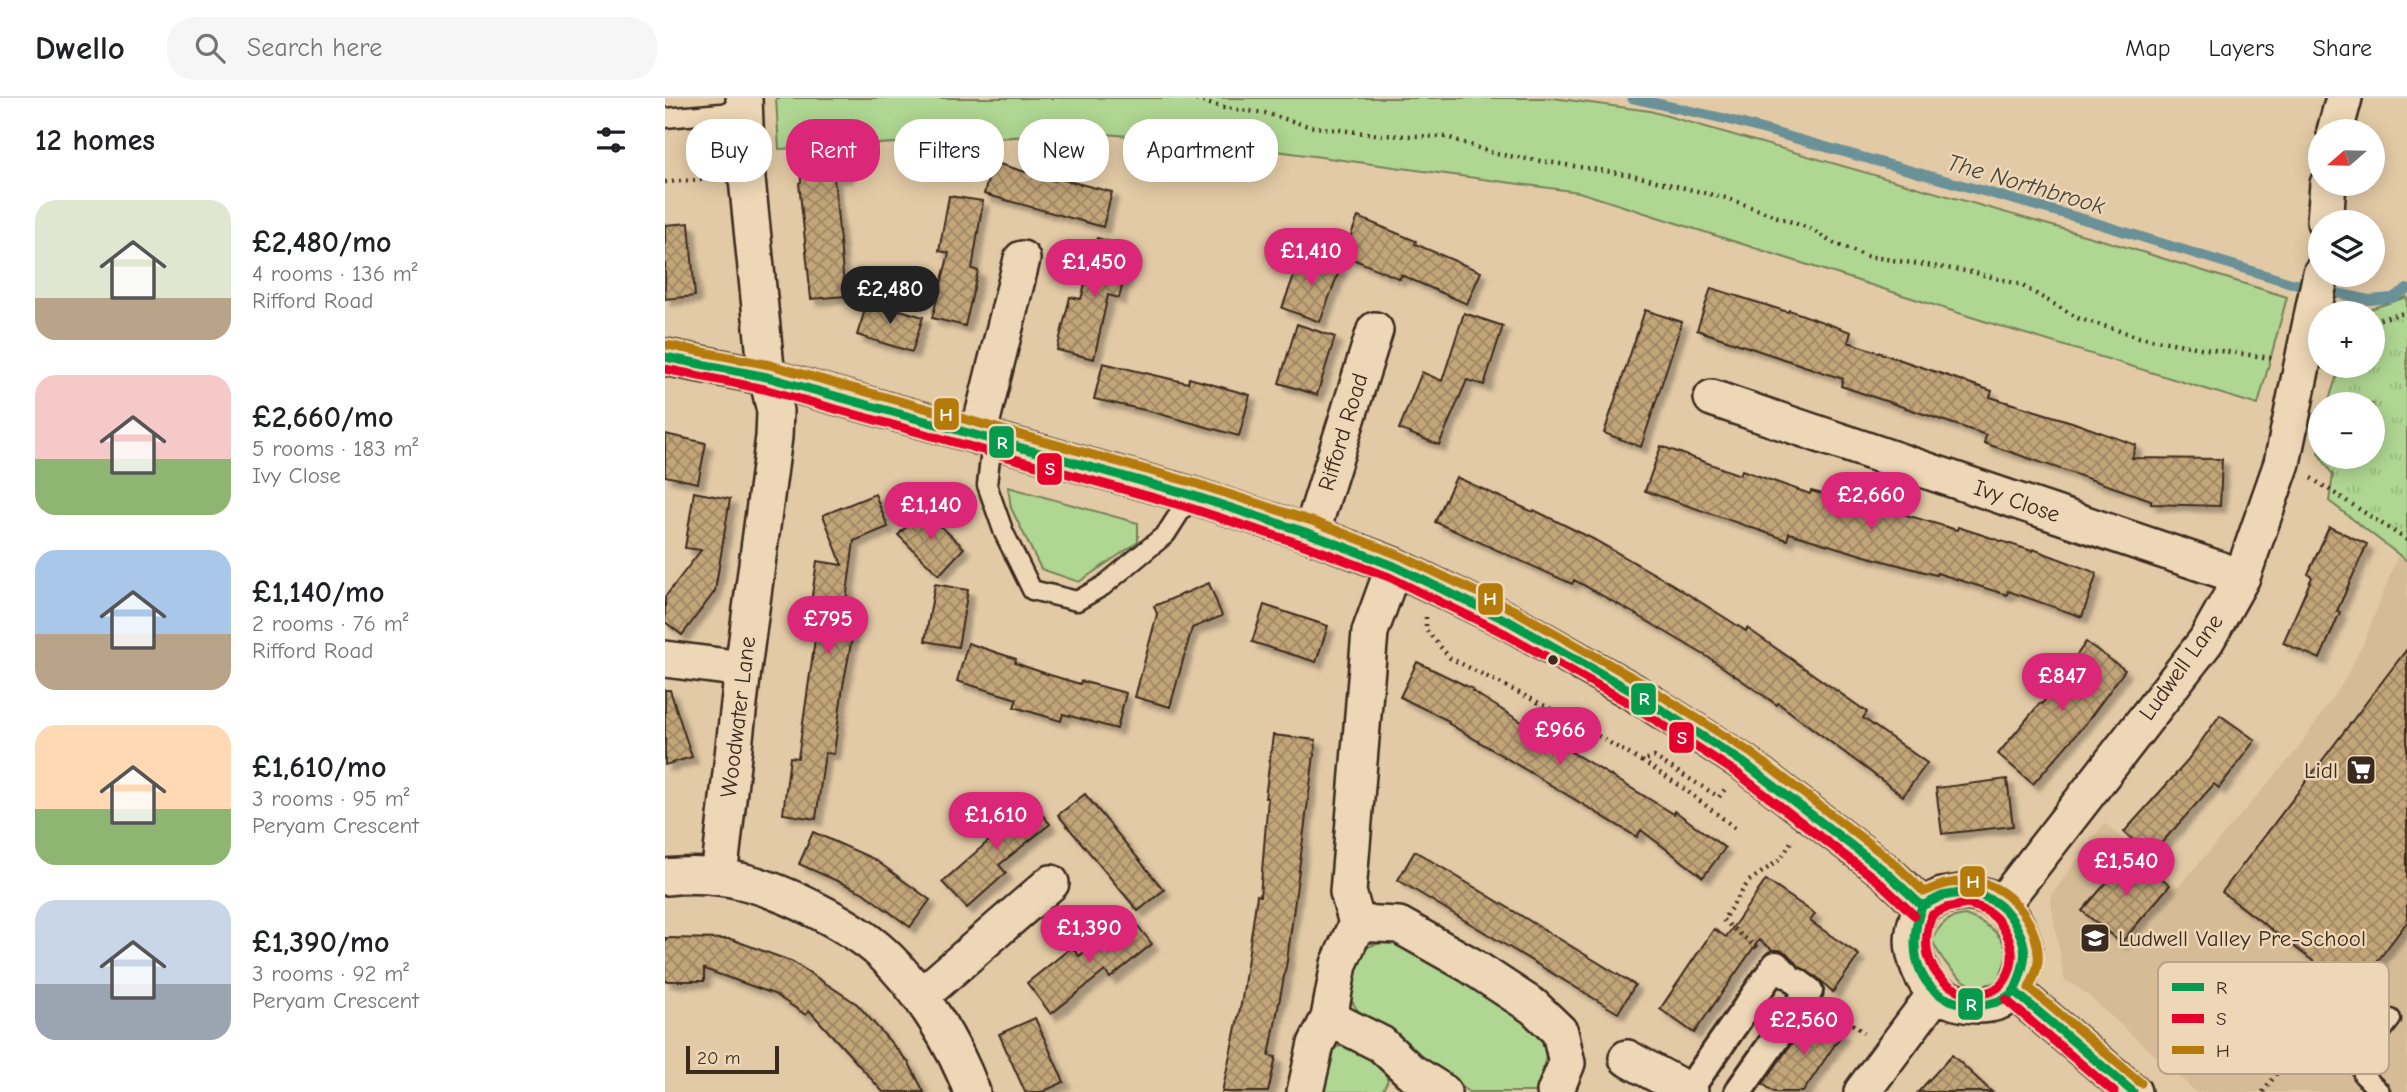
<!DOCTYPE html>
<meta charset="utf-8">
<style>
:root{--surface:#fff;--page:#f6f6f6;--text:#202124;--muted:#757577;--line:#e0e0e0;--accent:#db2777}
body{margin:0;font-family:"Comic Neue",sans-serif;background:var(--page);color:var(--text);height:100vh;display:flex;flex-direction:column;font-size:26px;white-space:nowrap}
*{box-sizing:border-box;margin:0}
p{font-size:23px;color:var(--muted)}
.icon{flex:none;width:38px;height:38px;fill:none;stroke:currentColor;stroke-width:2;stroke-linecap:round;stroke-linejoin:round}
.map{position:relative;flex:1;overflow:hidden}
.panel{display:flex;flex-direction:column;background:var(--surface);width:665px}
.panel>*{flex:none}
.top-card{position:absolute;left:21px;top:21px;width:665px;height:63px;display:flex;gap:14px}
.needle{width:46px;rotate:250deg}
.tools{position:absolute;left:1643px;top:21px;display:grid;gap:14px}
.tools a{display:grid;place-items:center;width:77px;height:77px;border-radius:50%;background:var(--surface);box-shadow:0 4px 18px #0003;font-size:35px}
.scale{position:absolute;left:21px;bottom:18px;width:93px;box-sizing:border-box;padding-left:7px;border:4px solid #3b2a1e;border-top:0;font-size:19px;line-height:24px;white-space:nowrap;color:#3b2a1e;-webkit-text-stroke:5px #edd7b6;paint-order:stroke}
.price{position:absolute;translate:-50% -60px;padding:0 16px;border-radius:24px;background:var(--accent);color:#fff;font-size:23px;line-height:46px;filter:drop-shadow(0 2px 4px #0008)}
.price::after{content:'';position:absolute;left:50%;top:42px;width:21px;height:16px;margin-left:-10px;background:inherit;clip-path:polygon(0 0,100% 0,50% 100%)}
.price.selected{background:#222;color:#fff}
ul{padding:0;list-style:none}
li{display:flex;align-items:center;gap:21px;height:175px;padding:0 35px}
li span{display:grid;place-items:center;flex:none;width:196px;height:140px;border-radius:21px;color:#555}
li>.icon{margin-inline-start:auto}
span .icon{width:84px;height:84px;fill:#fffc;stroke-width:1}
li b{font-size:30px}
h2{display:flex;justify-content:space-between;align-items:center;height:84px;padding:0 35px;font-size:30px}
.tag{padding:0 24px;border-radius:28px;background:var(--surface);box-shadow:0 4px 18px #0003;font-size:24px;line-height:63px}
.tag.selected{background:var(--accent);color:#fff}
header{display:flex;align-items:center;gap:42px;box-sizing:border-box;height:98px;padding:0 35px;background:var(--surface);border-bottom:2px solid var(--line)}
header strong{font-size:33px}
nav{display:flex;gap:38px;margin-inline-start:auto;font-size:24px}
.search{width:490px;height:63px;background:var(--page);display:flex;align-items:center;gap:18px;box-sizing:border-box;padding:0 24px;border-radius:28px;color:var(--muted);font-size:26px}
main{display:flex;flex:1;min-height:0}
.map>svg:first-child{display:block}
.built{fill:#d6bc96}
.grass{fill:#afd692;stroke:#758058;stroke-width:2}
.park{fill:url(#park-tufts);stroke:#758058;stroke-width:2}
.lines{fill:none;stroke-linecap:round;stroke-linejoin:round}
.stream{stroke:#6a9197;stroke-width:10}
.building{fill:url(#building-cross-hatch);stroke:#3b2a1e;stroke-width:2;filter:url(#shadow)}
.service-casing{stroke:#3b2a1e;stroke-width:23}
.pedestrian-casing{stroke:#3b2a1e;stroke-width:32}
.minor-casing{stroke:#3b2a1e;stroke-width:40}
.path{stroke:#3b2a1e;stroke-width:4.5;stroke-dasharray:2 5;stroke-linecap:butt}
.service{stroke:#edd7b6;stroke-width:18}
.pedestrian{stroke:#edd7b6;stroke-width:26}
.minor{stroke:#edd7b6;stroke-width:35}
.bus-1-casing{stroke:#edd7b6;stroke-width:14}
.bus-2-casing{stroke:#edd7b6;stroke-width:14}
.bus-3-casing{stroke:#edd7b6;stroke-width:14}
.bus-1{stroke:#069a4c;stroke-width:9}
.bus-2{stroke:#e4002b;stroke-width:9}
.bus-3{stroke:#b57b0a;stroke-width:9}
.bus-dot{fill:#3b2a1e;stroke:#edd7b6;stroke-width:2.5}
.labels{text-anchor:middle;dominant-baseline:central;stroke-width:5;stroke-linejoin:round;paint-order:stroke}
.street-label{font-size:23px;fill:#3b2a1e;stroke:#edd7b6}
.poi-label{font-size:23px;fill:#3b2a1e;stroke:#edd7b6;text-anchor:end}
.water-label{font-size:24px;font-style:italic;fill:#47443c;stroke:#edd7b6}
.key{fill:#edd7b6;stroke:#b8a388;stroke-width:2}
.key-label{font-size:19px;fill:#3b2a1e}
.line-badge{stroke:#edd7b6;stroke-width:2.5}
.badge-label{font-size:19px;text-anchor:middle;font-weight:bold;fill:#fff}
</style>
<header>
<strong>Dwello</strong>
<div class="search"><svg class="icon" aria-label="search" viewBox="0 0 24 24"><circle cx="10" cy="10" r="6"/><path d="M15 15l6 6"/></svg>Search here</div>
<nav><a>Map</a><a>Layers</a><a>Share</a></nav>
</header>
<main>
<section class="panel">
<h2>12 homes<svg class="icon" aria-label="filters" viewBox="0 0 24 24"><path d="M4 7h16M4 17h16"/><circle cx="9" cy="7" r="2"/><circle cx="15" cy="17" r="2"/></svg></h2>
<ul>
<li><span style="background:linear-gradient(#dfe7d0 70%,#b9a48a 0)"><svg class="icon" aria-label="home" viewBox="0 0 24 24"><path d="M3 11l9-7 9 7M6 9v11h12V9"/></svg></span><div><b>£2,480/mo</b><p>4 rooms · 136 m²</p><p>Rifford Road</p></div></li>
<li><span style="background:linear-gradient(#f6c9c9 60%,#8fb573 0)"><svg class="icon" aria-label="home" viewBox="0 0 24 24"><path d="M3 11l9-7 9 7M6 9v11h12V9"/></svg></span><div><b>£2,660/mo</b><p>5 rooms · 183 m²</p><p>Ivy Close</p></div></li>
<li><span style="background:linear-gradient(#a9c7e8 60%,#b9a48a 0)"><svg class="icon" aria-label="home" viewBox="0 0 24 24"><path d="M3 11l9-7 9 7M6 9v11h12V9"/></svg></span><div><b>£1,140/mo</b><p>2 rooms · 76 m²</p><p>Rifford Road</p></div></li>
<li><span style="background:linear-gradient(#ffd9b3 60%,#8fb573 0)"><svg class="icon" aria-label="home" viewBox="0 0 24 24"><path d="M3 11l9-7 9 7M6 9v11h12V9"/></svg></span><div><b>£1,610/mo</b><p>3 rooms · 95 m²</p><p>Peryam Crescent</p></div></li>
<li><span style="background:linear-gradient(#c9d6e8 60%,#9aa5b1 0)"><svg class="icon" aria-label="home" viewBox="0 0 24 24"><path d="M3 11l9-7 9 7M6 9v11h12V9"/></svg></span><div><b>£1,390/mo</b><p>3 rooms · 92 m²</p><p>Peryam Crescent</p></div></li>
</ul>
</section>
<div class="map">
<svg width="1742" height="994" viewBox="0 0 1742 994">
<defs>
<pattern id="park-tufts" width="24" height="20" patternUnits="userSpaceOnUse" patternTransform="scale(1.75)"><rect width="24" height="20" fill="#afd692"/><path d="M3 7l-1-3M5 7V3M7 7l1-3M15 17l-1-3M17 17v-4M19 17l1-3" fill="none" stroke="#97b87d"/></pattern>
<pattern id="building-cross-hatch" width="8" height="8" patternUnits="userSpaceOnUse" patternTransform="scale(1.75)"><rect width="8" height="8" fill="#c2a579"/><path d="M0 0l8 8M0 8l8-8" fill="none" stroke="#9f8763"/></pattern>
<filter id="shadow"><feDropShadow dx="6" dy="6" stdDeviation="2" flood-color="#0004"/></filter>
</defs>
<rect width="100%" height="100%" fill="#e3caa6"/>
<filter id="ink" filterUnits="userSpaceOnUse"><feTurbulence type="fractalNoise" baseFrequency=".0143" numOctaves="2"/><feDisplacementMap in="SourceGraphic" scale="14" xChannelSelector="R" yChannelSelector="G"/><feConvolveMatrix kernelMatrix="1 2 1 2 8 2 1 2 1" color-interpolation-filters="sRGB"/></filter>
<g filter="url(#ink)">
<!-- built -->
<path class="built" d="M1733,457L1742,464V994H1531L1420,895L1399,881L1385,799L1439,725L1514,788L1631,653L1677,586L1698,546Z"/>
<!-- grass -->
<path class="grass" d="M111,0H888L985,13L1461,149L1622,199L1593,307L1344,231L914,94L552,45L427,35L114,51Z
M343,389L473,425V444L414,484L376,471L346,410Z
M1300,817C1320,824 1341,837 1344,861C1344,866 1342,873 1341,878C1337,881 1331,887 1326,888C1300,896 1276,862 1267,842C1275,826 1282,819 1300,817Z
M721,844L737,847L827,898L876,938L881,959L871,994H804L706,926C678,900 683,895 690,860L705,848Z
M688,947L715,964L723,982L717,994H647L656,960L671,949Z"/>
<!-- park -->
<path class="park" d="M1742,199V463L1664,403L1668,377L1653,355L1655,342L1656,359H1708V306H1663V305L1675,268H1708V215H1693Z"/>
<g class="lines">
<!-- stream -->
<path class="stream" d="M967,0L1061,21L1418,121L1626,185L1704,202L1727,200L1742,191"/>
</g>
<!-- building -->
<path class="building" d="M181,49L182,78L169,79L180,198L146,201L134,85L136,84L134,51Z
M328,64L390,83L391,80L447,94L438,129L319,96Z
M284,98L318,103L307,171L313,173L300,228L267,220L284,155L274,153Z
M693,119L751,143L750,146L816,174L802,206L736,177L735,181L678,157Z
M24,125L30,198L0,201V127Z
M432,140L467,150L454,200L443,197L429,261L392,252L405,199L416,201Z
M637,156L675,170L655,224L617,210Z
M1046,190L1123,214L1124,212L1186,234L1183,244L1327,293L1325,299L1407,324L1471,347L1467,360L1557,361L1555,408L1486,406V402L1319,345L1321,337L1176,288L1178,281L1032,232Z
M203,202L258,219L247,254L192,237Z
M980,212L1017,224L976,349L939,335Z
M799,215L838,228L819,287L802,282L774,347L734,331L757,274L777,283Z
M632,226L670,239L652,297L614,285Z
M438,265L523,285L524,280L585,297L574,338L484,313L429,301Z
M0,336L41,345L33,385L0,378Z
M996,348L1075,377L1077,372L1145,396L1146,393L1218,412V410L1292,432L1293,429L1367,453L1368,451L1432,475L1417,519L1343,493L1342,497L1272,475L1271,477L1200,458L1124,435L1122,442L980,393Z
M791,379L868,414L869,412L928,441L1007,486L1081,533L1082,530L1202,614L1198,620L1262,665L1238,698L1113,605L1112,607L1046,561L972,517L909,482L907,486L770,424Z
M29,394L65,401L50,493L17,537L0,524V499L36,452L20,450Z
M210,396L223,429L189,443L177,533L188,535L178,588L169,656L160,655L151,721L118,716L125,659L133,660L153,520L144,518L152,463L177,467L158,417Z
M258,411L299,450L274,477L233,437Z
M1664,429L1702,446L1672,513L1675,514L1655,561L1618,545L1647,479L1643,476Z
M544,485L557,518L527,530L505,609L470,599L492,516L489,508Z
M270,486L303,492L293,549L260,543Z
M599,507L663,528L651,564L587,544Z
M1421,544L1460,572L1422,624L1368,686L1333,656L1375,605L1377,606Z
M303,545L351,561L350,565L385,577L415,586L416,583L461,595L452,631L398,616L396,623L373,616L349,609L352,601L292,583Z
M1742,551V824L1689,894L1557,794Z
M752,564L808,591L807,593L847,618L1009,716L1010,713L1060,750L1038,779L976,732L972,739L783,625L784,623L735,599Z
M0,592H5L27,659L0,667Z
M1555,617L1590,642L1554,690L1549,686L1485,758L1459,734L1519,667Z
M608,637L651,642L622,863L604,958L611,959L603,994H557L577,901L592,797L595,798L603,700H600Z
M1342,681L1348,728L1277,736L1271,690Z
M420,696L499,792L473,813L393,717Z
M363,699L385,726L334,767L341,775L302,810L277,784L327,740L321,733Z
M148,734L209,761L265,802L245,829L197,794L134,766Z
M750,753L970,887L953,915L733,782Z
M1467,755L1505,787L1456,845L1417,813Z
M1101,782L1150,816L1145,823L1194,857L1168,894L1153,880L1134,869L1122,855L1114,852H1108L1094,842L1029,935L995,911L1049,831L1061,839Z
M465,818L487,846L445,880L440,873L386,916L362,885L407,849L414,858Z
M0,840L66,841L128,864L192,906L244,965L259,994H218L144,912L141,917L109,896L39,871V883H0Z
M1148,915L1177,936L1138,994H1109L1098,986Z
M370,920L399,984L377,994H360L334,936Z
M1287,957L1327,994H1253Z"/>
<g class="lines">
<!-- service casing -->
<g class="service-casing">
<path id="service" d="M0,20L79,13
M327,342L322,387L339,435L367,492L412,503L438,488L501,436L526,397
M1715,994L1698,977C1697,954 1713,939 1726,921"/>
</g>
<!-- pedestrian casing -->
<g class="pedestrian-casing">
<path id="pedestrian" d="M1023,993L1111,867L1121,876
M1073,994L1144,893L1132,884"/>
</g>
<!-- minor casing -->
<g class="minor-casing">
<path id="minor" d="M1670,33L1679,0
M1660,124L1663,86
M0,259L102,279L526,397L646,436L729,468L845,524L970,595L1079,665L1221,774L1257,808
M1047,300L1577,479
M313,338L357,161
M646,436L710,232
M0,561L78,571
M0,779C27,776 54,777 80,784C120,794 187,827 217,855C254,889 290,947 307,994
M54,779L78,571L109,339L110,313L102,279L82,81L79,0
M1302,794C1332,799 1341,806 1354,833C1362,851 1362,861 1355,879C1353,884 1351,890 1348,894C1330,913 1294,909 1273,896C1257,886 1245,852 1249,834C1250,825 1254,816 1257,808L1277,798Z
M1337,806L1541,543L1577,479L1617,365L1656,175
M692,825L683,794L705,534L729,468
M1349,893L1468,994
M255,899L386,785
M664,920L716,946L745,973L778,994
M962,960L1025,994
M640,994L651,946L664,920L674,866L692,825L734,827L805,867L869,909L895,934L902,965L890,994
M1197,994L1271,895"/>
</g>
<!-- path -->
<path class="path" d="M524,0L559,10L600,15L643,28L716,37L782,39L831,56L966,77L1061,100L1146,131L1166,144L1201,158L1307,174L1354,186L1413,220L1474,239L1541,251L1607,260
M0,84L52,81
M1708,223L1742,214
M1646,380L1742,442
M761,519V532L785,560L892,614L976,663L989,659L1054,699L1061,690
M977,663L1018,690L1073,732
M1092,850L1058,822L1084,783L1116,761L1128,741
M1165,909L1199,935
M1598,994L1662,906L1689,894L1707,907"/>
<!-- service -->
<use href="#service" class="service"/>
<!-- pedestrian -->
<use href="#pedestrian" class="pedestrian"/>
<!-- minor -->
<use href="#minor" class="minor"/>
<!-- bus-1 casing -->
<g class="bus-1-casing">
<path id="bus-1" d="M0,259L102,279L526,397L646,436L729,468L845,524L970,595L1079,665L1221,774L1257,808
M1302,794C1328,799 1343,809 1354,834C1361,847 1361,861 1356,875C1354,881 1352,889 1348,894C1339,903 1325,907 1313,907C1255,907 1239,856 1257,808L1277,798Z
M1349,893L1468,994"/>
</g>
<!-- bus-2 casing -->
<g class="bus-2-casing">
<path id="bus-2" d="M0,271L99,291L522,409L642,448L724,479L839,535L964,605L1072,675L1213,783L1249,817
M1302,806C1322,810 1333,818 1342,837C1348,850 1349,860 1344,874C1327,921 1239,889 1267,817L1281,810Z
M1341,902L1449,994"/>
</g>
<!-- bus-3 casing -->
<g class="bus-3-casing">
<path id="bus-3" d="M2,247L105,267L529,385L650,424L734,457L851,513L977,585L1086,655L1228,764L1259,794C1276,786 1294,781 1312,784C1347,789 1376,830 1373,864C1372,873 1368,882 1364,890L1476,985"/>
</g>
<!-- bus-1 -->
<use href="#bus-1" class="bus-1"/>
<!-- bus-2 -->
<use href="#bus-2" class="bus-2"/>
<!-- bus-3 -->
<use href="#bus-3" class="bus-3"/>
</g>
</g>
<!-- icons -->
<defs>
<g id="supermarket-square" transform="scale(1.575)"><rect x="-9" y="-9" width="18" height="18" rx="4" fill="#3b2a1e" stroke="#edd7b6"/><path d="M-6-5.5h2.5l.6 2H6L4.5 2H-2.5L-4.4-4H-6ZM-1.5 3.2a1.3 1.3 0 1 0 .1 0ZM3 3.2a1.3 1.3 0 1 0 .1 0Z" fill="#fff"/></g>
<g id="school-square" transform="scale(1.575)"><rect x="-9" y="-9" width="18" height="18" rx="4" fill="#3b2a1e" stroke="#edd7b6"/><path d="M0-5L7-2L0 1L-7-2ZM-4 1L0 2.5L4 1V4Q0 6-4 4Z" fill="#fff"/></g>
</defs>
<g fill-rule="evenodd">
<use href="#supermarket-square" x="1696" y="672"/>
<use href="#school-square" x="1430" y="840"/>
</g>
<!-- markers -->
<circle class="bus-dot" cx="888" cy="562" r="6"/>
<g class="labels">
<!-- street labels -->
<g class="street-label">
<text transform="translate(678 334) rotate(-73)">Rifford Road</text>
<text transform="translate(1352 403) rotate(19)">Ivy Close</text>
<text transform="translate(1516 569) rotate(-54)">Ludwell Lane</text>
<text transform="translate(73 619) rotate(-83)">Woodwater Lane</text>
</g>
<!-- poi labels -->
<g class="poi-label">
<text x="1673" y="672">Lidl</text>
<text x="1453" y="840" text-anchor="start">Ludwell Valley Pre-School</text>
</g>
<!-- water labels -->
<g class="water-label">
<text transform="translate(1361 86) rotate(16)">The Northbrook</text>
</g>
</g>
<!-- legend -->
<rect x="1493" y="864" width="231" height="112" rx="10" class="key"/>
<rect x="1507" y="885" width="32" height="8" fill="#069a4c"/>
<rect x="1507" y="916" width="32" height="9" fill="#e4002b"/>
<rect x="1507" y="948" width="32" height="8" fill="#b57b0a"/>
<g class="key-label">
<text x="1551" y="896">R</text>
<text x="1551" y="927">S</text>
<text x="1551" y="959">H</text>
</g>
<g class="line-badge">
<rect x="268" y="299" width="27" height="34" rx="7" fill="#b57b0a"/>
<rect x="323" y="327" width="27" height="34" rx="7" fill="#069a4c"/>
<rect x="371" y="354" width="27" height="34" rx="7" fill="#e4002b"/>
<rect x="812" y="484" width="27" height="34" rx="7" fill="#b57b0a"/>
<rect x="965" y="584" width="27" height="34" rx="7" fill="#069a4c"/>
<rect x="1003" y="623" width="27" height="33" rx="7" fill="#e4002b"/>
<rect x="1294" y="767" width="27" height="33" rx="7" fill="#b57b0a"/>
<rect x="1292" y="889" width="27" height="34" rx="7" fill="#069a4c"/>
</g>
<g class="badge-label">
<text x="281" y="323">H</text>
<text x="337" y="351">R</text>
<text x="385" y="377">S</text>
<text x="825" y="507">H</text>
<text x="979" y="607">R</text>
<text x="1017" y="646">S</text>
<text x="1308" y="790">H</text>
<text x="1306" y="913">R</text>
</g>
</svg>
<div class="tools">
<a><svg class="needle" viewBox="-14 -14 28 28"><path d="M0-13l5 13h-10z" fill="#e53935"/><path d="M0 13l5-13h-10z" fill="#757577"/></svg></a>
<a><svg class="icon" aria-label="layers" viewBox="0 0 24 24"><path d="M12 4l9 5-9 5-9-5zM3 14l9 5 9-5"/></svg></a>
<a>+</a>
<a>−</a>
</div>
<div class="scale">20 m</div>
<b class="price" style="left:646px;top:190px">£1,410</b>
<b class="price" style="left:429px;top:201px">£1,450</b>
<b class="price selected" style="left:225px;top:228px">£2,480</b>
<b class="price" style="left:1206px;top:434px">£2,660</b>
<b class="price" style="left:266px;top:444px">£1,140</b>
<b class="price" style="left:163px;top:558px">£795</b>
<b class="price" style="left:1397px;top:615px">£847</b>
<b class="price" style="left:895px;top:669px">£966</b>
<b class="price" style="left:331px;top:754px">£1,610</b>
<b class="price" style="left:1461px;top:800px">£1,540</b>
<b class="price" style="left:424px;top:867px">£1,390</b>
<b class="price" style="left:1139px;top:959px">£2,560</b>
<div class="top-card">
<a class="tag">Buy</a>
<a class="tag selected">Rent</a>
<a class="tag">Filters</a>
<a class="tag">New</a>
<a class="tag">Apartment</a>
</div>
</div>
</main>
